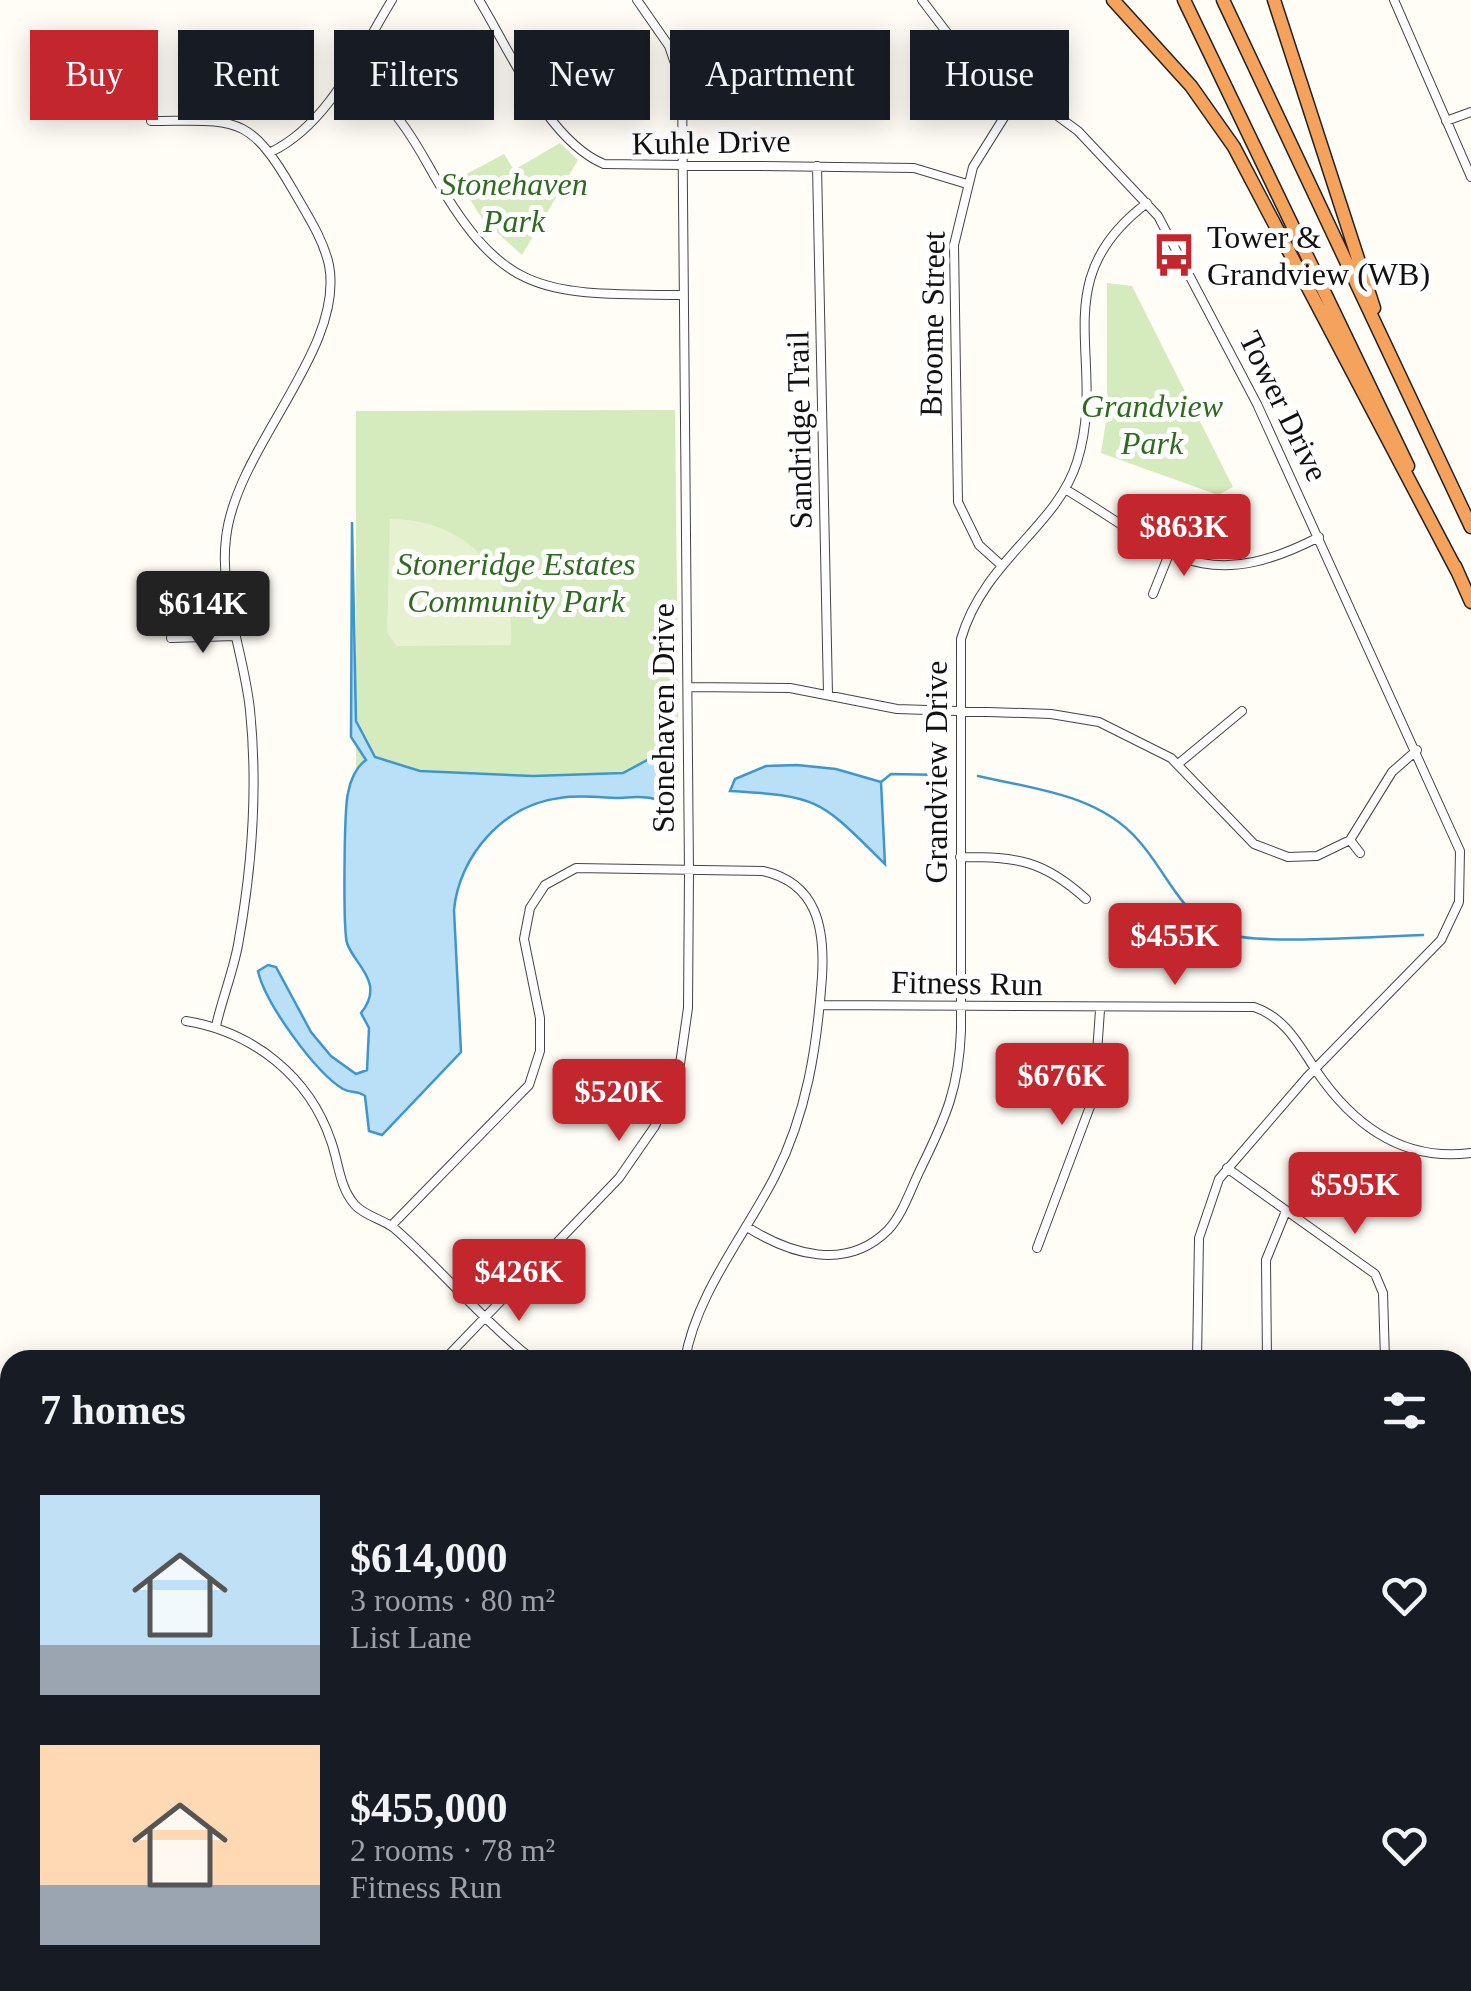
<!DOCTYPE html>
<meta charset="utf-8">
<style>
:root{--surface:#171b24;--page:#20242c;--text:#f1f3f6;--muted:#9ea1a6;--accent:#c4262e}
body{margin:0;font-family:"Times New Roman",serif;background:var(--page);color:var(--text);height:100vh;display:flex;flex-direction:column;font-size:38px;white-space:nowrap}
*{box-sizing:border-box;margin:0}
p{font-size:32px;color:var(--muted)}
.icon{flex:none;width:55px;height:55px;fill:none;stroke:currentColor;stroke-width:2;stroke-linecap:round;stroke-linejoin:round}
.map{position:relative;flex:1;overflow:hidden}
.drawer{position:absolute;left:0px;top:1350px;width:1472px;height:642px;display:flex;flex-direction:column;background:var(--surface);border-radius:30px 30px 0 0;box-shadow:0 5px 25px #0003}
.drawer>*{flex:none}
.hud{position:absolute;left:30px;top:30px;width:1412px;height:90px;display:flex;gap:20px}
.price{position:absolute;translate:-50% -85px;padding:0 22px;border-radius:10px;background:var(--accent);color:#fff;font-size:32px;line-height:65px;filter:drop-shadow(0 2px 5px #0008)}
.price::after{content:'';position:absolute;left:50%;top:60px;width:30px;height:22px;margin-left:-15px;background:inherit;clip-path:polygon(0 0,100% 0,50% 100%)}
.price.selected{background:#222;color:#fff}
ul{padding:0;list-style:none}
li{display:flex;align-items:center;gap:30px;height:250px;padding:0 40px}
li span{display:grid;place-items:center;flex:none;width:280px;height:200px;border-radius:0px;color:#555}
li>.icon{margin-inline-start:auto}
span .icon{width:120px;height:120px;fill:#fffc;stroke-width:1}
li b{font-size:42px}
h2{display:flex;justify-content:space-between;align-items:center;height:120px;padding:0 40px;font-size:42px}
.tag{padding:0 35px;border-radius:0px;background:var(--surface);box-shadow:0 5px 25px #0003;font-size:35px;line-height:90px}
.tag.selected{background:var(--accent);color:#fff}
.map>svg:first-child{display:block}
.farmland{fill:#f6f3d4}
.green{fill:#d5ebbd}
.pitch{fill:#e6f2cf}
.water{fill:#b9e0f7;stroke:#3f96cf;stroke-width:2.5}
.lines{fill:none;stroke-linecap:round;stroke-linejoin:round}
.stream{stroke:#3f96cf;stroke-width:2.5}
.minor-casing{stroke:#444;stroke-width:10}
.tertiary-casing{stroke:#444;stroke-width:11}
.motorway-casing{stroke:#222;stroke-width:15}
.minor{stroke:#fff;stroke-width:8}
.tertiary{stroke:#fff;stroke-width:9}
.motorway{stroke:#f5a25d;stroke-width:12}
.labels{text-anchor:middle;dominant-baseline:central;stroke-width:10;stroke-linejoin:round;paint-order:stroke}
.street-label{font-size:32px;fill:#111;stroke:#fff}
.park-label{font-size:32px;font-style:italic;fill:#2f6b1f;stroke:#fff}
.poi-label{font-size:32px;fill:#111;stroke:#fff;text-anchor:start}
</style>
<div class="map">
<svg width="1471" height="1991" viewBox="0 0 1471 1991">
<rect width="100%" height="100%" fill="#fffdf5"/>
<!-- farmland -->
<path class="farmland" d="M0,1518H10V1982H349V1991H0Z"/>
<!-- green -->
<path class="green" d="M560,143L578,160L522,255L483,220L457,179L504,154L514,170Z
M1107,283L1132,286L1233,487L1218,495L1101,453L1107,415Z
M675,410L679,790H447L356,953V411Z"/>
<!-- pitch -->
<path class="pitch" d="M390,519C464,519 516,571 511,645L397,646L387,633Z"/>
<!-- water -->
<path class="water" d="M352,522L356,721L375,757L420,771L533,776L623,773L651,758L660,769L661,795L654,799C642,795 628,798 615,798C597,797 578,795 560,798C503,805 459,856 454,910L461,1052L382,1135L369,1131L365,1096C357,1090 352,1094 343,1089C315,1072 265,1003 258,971L268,965L276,967L311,1032L331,1056L356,1074L367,1070L369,1028L361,1013C386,982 354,965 347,943C343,929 344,810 348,793C350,781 356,767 366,760L351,737Z
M797,765L836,769L881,782L885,864C821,801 821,796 730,791L735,779L766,766Z"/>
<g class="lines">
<!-- stream -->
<path class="stream" d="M978,776C1033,789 1098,794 1138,840C1168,873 1180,916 1224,933C1257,946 1381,936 1423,935
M881,782L891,774L944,775"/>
<!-- minor casing -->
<g class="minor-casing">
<path id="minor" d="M479,0C510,51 548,141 604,164L914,168L967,184
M922,0L951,38L1078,131L1158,216L1257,404L1460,851L1459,902L1441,940L1307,1077L1219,1179L1199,1238L1197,1360
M1394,0L1471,177
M346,75C386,95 406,126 427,163C502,298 539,294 684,295
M151,121C235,121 248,112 293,190C306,213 323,238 329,265C345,350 236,447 226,538C219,597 244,652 250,710C258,788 252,868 238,945C233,972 222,999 216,1026
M1446,121L1471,112
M271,152C329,124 360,52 392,0
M817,166L828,694
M1065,489C1164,548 1199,599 1319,537
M1000,564L979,545L958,502L954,245L973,167L1023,87
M1153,594L1169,554
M171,638L234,636
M688,687L790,688L897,709L1051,714L1099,722L1171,758L1254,844L1288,857L1317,856L1350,840L1392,772L1417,750
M1178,764L1242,711
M1350,840L1360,853
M960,857C1018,857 1043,860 1086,899
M820,1005L1254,1007C1286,1018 1299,1045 1317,1072C1354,1126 1403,1162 1471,1153
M186,1021C253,1032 309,1076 331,1141C339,1163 339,1187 355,1205C365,1216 382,1219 394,1228C442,1270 482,1320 533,1360
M1227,1168L1375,1274L1383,1293L1385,1360
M391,1226L529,1085L540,1051V1018L524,939L530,908L545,885L576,868L763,871C817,883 825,928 822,977C817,1047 807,1113 775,1176C745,1235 696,1294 685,1360
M747,1227C790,1254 846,1272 888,1230C903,1214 911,1188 921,1168C946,1117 959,1088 961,1030V639C984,560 1056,528 1077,462C1109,360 1042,282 1147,203
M1037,1248L1094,1096L1100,1010
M444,1360L619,1178L655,1126L679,1071L688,1008L689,873L682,84L669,46L637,0
M1267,1360L1266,1260L1286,1211
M416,1982V1991
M829,1982V1991
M432,1991V1982
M843,1991V1982
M1053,1991V1982
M1196,1991V1982"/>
</g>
<!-- tertiary casing -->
<g class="tertiary-casing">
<path id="tertiary" d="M1462,1487L1471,1488
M0,1500H10
M1462,1500H1471"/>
</g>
<!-- motorway casing -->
<g class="motorway-casing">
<path id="motorway" d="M1113,0L1191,86L1234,147L1457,571
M1184,0L1408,466
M1223,0L1471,527
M1274,0L1374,308
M1455,566L1471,602"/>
</g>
<!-- minor -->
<use href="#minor" class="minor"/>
<!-- tertiary -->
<use href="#tertiary" class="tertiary"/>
<!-- motorway -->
<use href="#motorway" class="motorway"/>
</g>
<!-- icons -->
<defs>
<g id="bus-bare" transform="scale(3.45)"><path d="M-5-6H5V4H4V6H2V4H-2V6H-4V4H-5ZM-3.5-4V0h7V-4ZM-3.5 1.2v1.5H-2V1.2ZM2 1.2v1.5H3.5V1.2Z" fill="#c4262e" stroke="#fff" stroke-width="2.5" paint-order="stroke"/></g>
</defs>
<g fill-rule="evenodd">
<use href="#bus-bare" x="1174" y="255"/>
</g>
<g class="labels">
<!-- street labels -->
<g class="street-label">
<text transform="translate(711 142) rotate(-1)">Kuhle Drive</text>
<text transform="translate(932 324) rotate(-89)">Broome Street</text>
<text transform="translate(1284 406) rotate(64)">Tower Drive</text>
<text transform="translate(799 430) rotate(-91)">Sandridge Trail</text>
<text transform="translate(663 718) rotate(-90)">Stonehaven Drive</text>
<text transform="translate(936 772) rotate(-90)">Grandview Drive</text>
<text transform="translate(967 983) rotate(1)">Fitness Run</text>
</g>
<!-- park labels -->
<g class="park-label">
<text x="514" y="184">Stonehaven<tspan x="514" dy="37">Park</tspan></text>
<text x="1152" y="406">Grandview<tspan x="1152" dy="37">Park</tspan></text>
<text x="516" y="564">Stoneridge Estates<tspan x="516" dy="37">Community Park</tspan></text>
</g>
<!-- poi labels -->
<g class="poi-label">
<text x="1207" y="237">Tower &amp;<tspan x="1207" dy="37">Grandview (WB)</tspan></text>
</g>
</g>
</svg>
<b class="price" style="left:1184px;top:579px">$863K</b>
<b class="price selected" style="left:203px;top:656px">$614K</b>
<b class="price" style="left:1175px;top:988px">$455K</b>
<b class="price" style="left:1062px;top:1128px">$676K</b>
<b class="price" style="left:619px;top:1144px">$520K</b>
<b class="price" style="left:1355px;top:1237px">$595K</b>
<b class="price" style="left:519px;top:1324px">$426K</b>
<div class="hud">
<a class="tag selected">Buy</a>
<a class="tag">Rent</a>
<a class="tag">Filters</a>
<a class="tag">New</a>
<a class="tag">Apartment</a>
<a class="tag">House</a>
</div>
<section class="drawer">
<h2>7 homes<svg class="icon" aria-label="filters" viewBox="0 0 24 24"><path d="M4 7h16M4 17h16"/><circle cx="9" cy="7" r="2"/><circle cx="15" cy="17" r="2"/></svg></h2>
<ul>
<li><span style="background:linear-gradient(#bfe0f5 75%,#9aa5b1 0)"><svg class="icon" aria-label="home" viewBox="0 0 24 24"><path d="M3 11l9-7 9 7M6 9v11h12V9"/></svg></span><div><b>$614,000</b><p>3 rooms · 80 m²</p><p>List Lane</p></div><svg class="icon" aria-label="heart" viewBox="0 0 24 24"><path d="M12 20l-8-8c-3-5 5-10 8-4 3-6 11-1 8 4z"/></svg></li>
<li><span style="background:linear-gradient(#ffd9b3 70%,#9aa5b1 0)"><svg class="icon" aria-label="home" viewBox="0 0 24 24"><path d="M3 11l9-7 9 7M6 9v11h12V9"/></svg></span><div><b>$455,000</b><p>2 rooms · 78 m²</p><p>Fitness Run</p></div><svg class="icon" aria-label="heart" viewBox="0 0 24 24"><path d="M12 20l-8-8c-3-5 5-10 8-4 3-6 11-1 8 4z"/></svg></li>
</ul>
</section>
</div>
